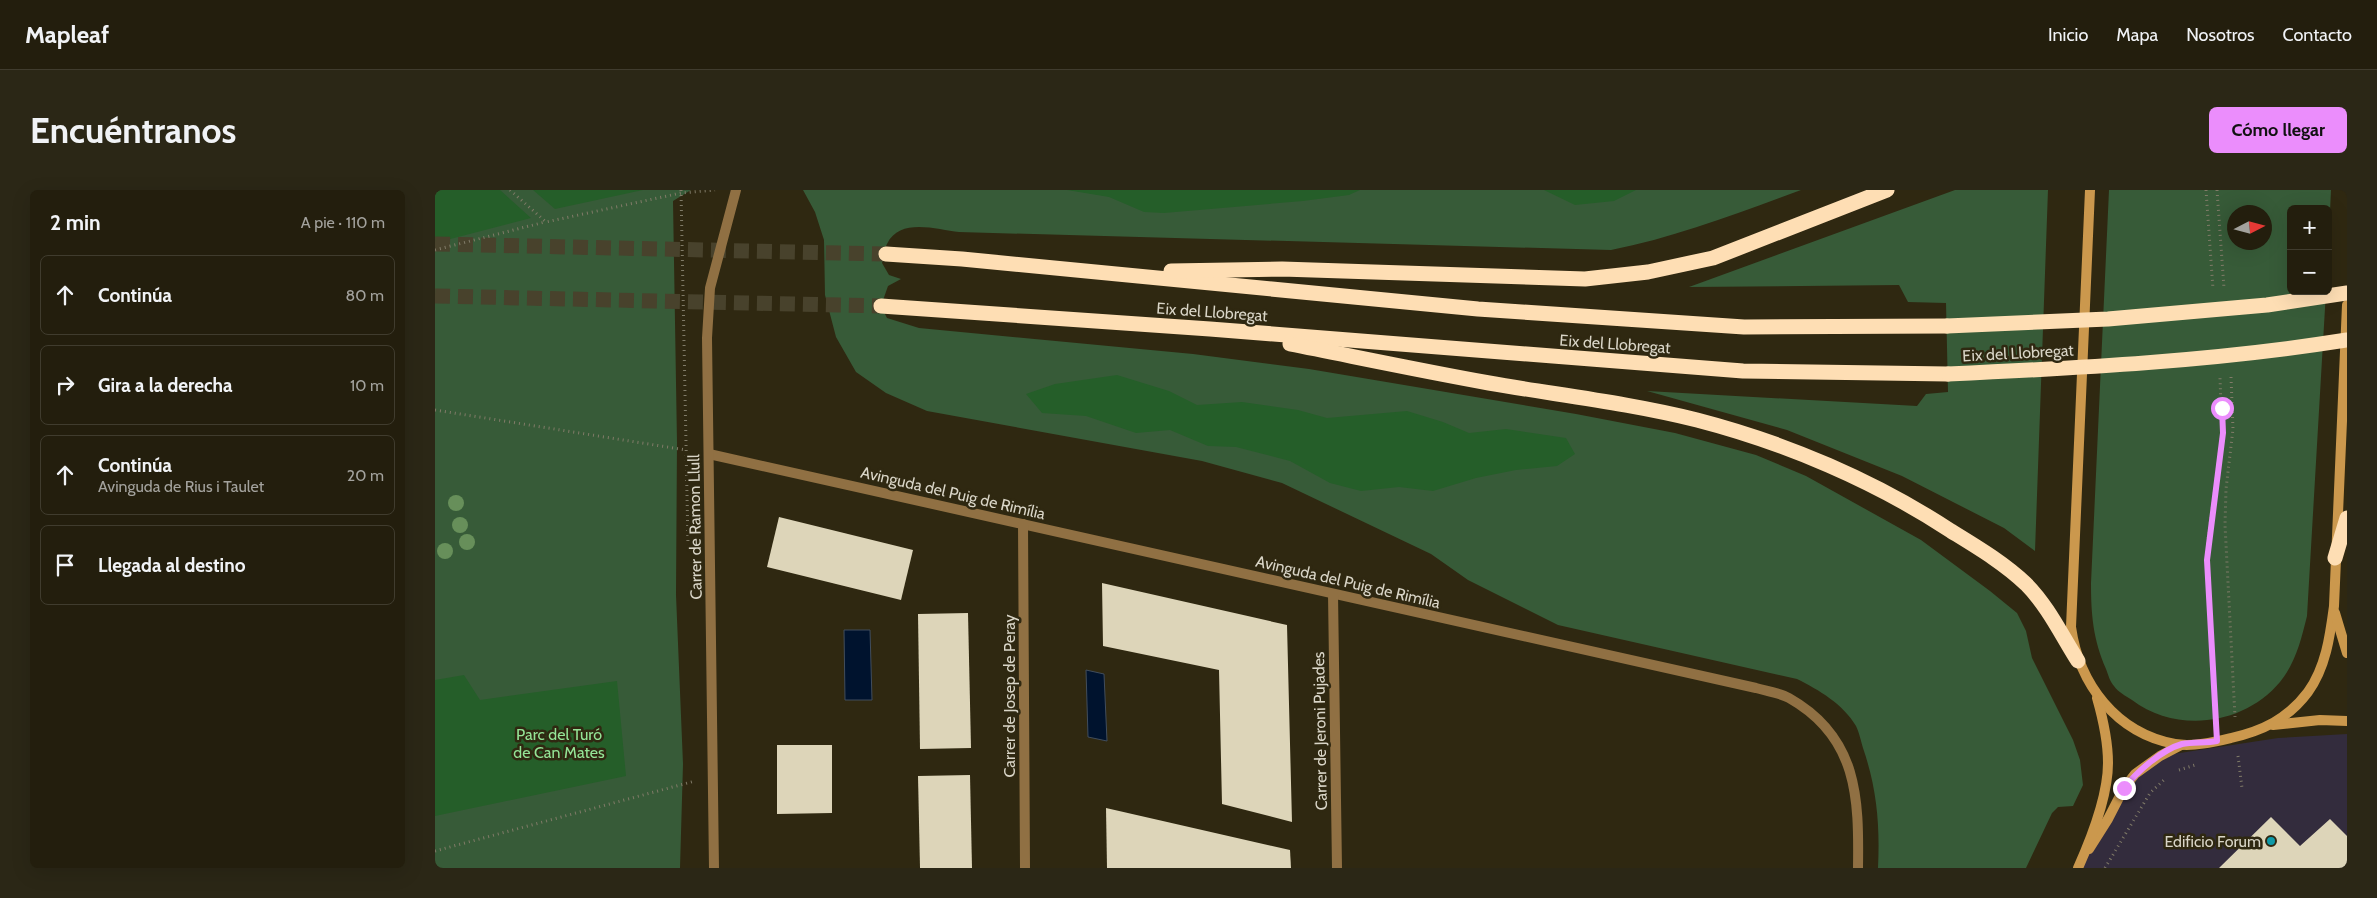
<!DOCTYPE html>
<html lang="es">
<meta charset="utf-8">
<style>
body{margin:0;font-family:Cabin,sans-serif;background:#2b2716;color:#f1f3f6}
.controls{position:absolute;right:15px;top:15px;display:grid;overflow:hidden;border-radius:8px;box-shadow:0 5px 20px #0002}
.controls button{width:45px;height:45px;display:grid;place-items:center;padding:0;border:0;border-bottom:1px solid #403c2e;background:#231e0d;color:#f1f3f6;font:25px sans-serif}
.compass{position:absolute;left:1792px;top:15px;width:45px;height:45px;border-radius:50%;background:#231e0d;box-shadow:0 5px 20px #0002;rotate:84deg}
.stop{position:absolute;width:15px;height:15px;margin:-11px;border:4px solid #eb8dfc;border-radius:50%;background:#fff}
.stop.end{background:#eb8dfc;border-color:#fff;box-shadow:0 1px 5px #0008}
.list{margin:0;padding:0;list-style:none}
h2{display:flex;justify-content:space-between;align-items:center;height:65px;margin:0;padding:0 20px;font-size:21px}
h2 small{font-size:16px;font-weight:400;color:#a3a29d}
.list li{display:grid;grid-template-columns:32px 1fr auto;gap:15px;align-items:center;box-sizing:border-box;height:80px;margin:0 10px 10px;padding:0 10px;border:1px solid #403c2e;border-radius:8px}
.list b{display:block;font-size:19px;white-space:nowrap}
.list p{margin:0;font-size:16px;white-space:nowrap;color:#a3a29d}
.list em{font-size:16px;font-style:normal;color:#a3a29d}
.icon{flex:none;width:28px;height:28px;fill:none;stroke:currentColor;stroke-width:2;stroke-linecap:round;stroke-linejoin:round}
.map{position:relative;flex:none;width:1912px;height:678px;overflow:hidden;border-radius:8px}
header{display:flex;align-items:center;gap:30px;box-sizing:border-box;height:70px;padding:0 25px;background:#231e0d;border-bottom:1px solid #403c2e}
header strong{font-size:24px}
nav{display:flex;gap:28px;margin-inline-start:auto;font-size:18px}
.intro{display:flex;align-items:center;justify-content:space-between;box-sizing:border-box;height:120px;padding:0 30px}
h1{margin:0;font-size:35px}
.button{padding:12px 22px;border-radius:8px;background:#eb8dfc;color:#111;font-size:18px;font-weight:700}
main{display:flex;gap:30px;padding:0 30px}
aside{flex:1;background:#231e0d;border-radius:8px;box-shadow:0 5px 20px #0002}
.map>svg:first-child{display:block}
</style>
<header>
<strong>Mapleaf</strong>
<nav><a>Inicio</a><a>Mapa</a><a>Nosotros</a><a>Contacto</a></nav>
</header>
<div class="intro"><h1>Encuéntranos</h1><a class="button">Cómo llegar</a></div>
<main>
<aside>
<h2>2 min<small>A pie · 110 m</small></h2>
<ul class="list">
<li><svg class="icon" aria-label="ahead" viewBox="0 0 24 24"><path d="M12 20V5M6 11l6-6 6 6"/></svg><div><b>Continúa</b></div><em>80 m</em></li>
<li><svg class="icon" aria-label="right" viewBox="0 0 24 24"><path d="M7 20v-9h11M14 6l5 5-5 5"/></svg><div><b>Gira a la derecha</b></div><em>10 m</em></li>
<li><svg class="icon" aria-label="ahead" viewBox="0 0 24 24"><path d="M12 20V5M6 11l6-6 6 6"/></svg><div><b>Continúa</b><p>Avinguda de Rius i Taulet</p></div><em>20 m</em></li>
<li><svg class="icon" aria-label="arrive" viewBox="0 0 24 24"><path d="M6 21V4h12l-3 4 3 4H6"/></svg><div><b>Llegada al destino</b></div></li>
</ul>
</aside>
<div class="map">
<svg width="1912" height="678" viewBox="0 0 1912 678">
<rect width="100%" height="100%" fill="#2f2811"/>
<polygon fill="#332c3d" points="1912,544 1912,678 1643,678 1689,598 1725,566 1843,548"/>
<g fill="#375b38" fill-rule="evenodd">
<polygon points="0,0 256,0 238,11 242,252 241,405 248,574 245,678 0,678"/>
<path d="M368 0H1366C1303 23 1241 47 1176 60L524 42C502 40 465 27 452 54 449 59 449 67 447 73L454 85 466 89 453 96 446 116 452 128 484 138 758 164 874 179 1141 224 1240 243 1321 265 1371 286 1486 350 1555 401 1582 423 1591 441 1597 468 1638 550 1645 570 1648 595 1638 616 1623 617 1617 623 1591 678H1443C1445 635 1442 599 1428 558 1426 551 1424 542 1421 536 1408 514 1384 500 1362 489L1123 435 1033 390 996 364 847 293 767 271 492 221 451 203 421 182 401 147 390 105 389 50 380 22Z"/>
<polygon points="1520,0 1613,0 1600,361 1569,338 1467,286 1352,240 1212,201 1482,216 1491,204 1513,202 1511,113 1473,112 1464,95 1254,97"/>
<path d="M1674 0H1896L1893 66V19H1856V101H1891L1872 426C1866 450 1861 472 1845 492 1809 535 1742 544 1697 510 1691 506 1683 502 1679 496 1675 492 1673 484 1671 479 1658 449 1656 425 1656 393ZM1800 22H1830V52H1800Z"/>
</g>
<g fill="#255e29">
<polygon points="0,0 65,0 96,28 0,53"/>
<polygon points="98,0 208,0 120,19"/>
<polygon points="632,0 925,0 914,5 868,11 729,23 709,22 674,7"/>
<polygon points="1109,0 1201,0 1179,11 1140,15"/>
<polygon points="682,185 734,201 762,215 807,212 863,220 892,228 972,221 1008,232 1034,243 1071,239 1131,248 1140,264 1122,276 1081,280 1041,288 998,301 964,297 926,301 895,293 855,271 801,257 773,256 735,240 701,243 651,226 607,223 591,204 620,194"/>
<polygon points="29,485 45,510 182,491 191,586 0,626 0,490"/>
</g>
<g fill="#00132e" stroke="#414d5c">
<polygon points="409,440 435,440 437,510 410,510"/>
<polygon points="651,480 669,484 672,551 653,547"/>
</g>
<g fill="#ddd5b9">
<polygon points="344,327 478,360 466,410 332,377"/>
<polygon points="667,393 852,435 857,632 787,614 784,480 668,456"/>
<polygon points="533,423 536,558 485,559 483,424"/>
<polygon points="342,555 397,555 397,623 342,624"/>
<polygon points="535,585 537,678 485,678 483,586"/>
<polygon points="671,618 855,660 856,678 672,678"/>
<polygon points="1836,627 1865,656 1895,629 1912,646 1912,678 1784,678"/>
</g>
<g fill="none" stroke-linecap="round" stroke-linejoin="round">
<g stroke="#48422c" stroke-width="15" stroke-dasharray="15 8" stroke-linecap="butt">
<polyline points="0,54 451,64"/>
<polyline points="0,106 446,116"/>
</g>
<g stroke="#807b68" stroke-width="3" stroke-dasharray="1 4" stroke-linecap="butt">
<polyline points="75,0 111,32 246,3 280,0"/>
<polyline points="246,0 253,355"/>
<polyline points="1771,0 1778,99"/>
<polyline points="1782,0 1789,98"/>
<polyline points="0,60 110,32"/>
<polyline points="1796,187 1798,239 1791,299 1790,335 1800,527"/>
<polyline points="0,220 251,260"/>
<polyline points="1781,533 1772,370 1773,350 1787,243 1785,188"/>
<polyline points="1803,566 1807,598"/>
<polyline points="1744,580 1760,575"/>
<polyline points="0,661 260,591"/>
<polyline points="1670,678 1715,603 1731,588"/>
</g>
<g stroke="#907043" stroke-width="10">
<path d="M274 264 1321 498C1332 501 1345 503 1354 508 1423 547 1424 608 1423 678"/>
<polyline points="588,334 590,678"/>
<polyline points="898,404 902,678"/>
<polyline points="279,678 272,148 275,98 301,0"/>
</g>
<g stroke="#cb984d" stroke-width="10">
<path d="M1655 0 1636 437C1644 494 1681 543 1740 554 1758 557 1779 552 1796 548 1827 541 1853 529 1873 502 1891 477 1895 446 1899 416L1912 115"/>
<polyline points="1900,423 1912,463"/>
<polyline points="1838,535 1885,530 1912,531"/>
<polyline points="1654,659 1673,629 1689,598 1700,584 1725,566 1746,555"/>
<path d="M1643 678C1656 649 1673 605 1673 573 1673 551 1668 529 1662 508"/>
</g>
<g stroke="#fedeb4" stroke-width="15">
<polyline points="451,64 527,69 1043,119 1309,137 1512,136"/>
<polyline points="736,81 847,79 1150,89 1213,82 1278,68 1452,0"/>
<polyline points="446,116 775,139 1308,181 1513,184"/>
<path d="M855 154C921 167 987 181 1054 193 1123 205 1194 213 1262 230 1351 253 1440 291 1516 341 1542 357 1569 373 1591 394 1613 416 1627 446 1643 471"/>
<polyline points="1900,368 1912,328"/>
</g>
<g stroke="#fedeb4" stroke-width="15">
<polyline points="1512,136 1673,129 1832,115 1912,103"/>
<path d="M1513 184C1646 178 1780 171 1912 150"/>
</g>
</g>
<g fill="#678f5a">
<circle cx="21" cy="313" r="8"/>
<circle cx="25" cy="335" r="8"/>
<circle cx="32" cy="352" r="8"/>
<circle cx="10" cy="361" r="8"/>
</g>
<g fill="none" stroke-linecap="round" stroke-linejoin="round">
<path stroke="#eb8dfc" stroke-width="6" d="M1689 598C1702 582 1726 560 1747 554 1758 552 1771 553 1782 551L1772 370 1788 243 1787 218"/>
</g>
<circle fill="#0f9aa8" stroke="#2f2811" stroke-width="2" cx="1836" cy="651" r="5"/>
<g text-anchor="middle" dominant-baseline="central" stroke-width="5" stroke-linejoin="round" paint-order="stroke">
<g font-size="16" fill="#d9d5c7" stroke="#2f2811">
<text transform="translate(777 122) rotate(4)">Eix del Llobregat</text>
<text transform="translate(1180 154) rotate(4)">Eix del Llobregat</text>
<text transform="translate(1583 163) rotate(-3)">Eix del Llobregat</text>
<text transform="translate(518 303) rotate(13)">Avinguda del Puig de Rimília</text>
<text transform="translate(260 337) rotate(-91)">Carrer de Ramon Llull</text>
<text transform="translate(913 392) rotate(13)">Avinguda del Puig de Rimília</text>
<text transform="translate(574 506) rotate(-90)">Carrer de Josep de Peray</text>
<text transform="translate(885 541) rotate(-91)">Carrer de Jeroni Pujades</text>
</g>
<g font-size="16" fill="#94e496" stroke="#2f2811">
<text x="124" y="544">Parc del Turó<tspan x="124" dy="18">de Can Mates</tspan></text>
</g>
<g font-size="16" fill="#d9d5c7" stroke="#2f2811" text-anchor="end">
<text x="1826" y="651">Edificio Forum</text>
</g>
</g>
</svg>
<div class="controls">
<button>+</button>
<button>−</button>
</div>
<svg class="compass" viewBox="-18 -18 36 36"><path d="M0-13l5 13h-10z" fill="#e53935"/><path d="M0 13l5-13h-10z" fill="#a3a29d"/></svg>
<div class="stop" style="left:1787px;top:218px"></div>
<div class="stop end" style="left:1689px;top:598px"></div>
</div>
</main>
